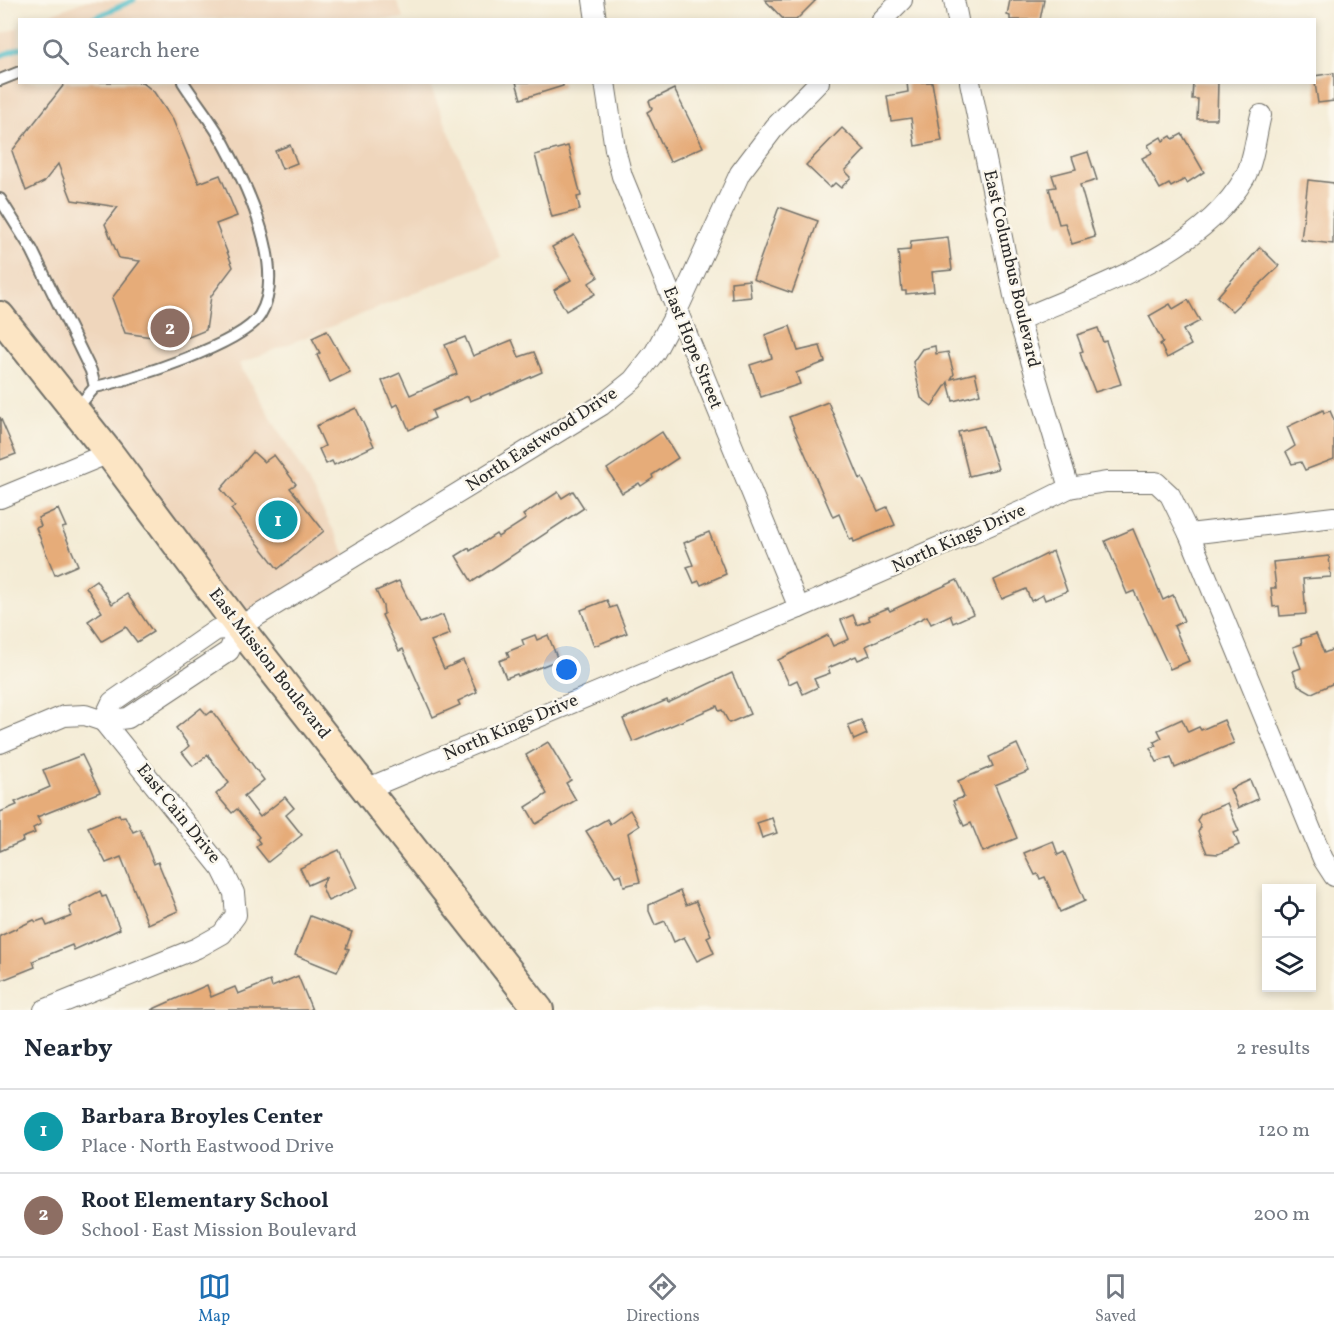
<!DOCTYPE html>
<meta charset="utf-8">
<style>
body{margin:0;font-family:Vollkorn,serif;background:#f2f2f3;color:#1f2937}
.controls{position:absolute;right:18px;bottom:18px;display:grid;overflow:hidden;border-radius:0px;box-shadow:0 3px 9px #0003}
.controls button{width:54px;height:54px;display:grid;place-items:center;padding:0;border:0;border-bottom:2px solid #e0e1e3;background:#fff;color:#1f2937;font:30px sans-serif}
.you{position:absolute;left:567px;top:670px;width:21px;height:21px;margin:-15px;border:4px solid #fff;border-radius:50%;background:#1a73e8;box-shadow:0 0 0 9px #1a73e833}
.badge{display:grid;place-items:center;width:39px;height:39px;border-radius:50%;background:#1f6fb2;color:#fff;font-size:20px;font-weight:700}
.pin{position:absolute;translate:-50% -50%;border:3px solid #fff;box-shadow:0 2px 6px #0006}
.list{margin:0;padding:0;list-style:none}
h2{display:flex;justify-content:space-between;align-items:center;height:78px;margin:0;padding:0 24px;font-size:26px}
h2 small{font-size:20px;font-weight:400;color:#747a83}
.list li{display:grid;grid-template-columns:39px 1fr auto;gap:18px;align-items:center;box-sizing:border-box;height:84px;padding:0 24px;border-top:2px solid #e0e1e3}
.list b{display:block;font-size:22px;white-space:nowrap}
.list p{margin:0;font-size:20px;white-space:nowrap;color:#747a83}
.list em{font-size:20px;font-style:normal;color:#747a83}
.icon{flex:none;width:33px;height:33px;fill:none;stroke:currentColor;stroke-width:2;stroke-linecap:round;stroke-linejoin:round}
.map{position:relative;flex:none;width:1334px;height:1010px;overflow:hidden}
.search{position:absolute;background:#fff;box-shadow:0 3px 9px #0003;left:18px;right:18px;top:18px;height:66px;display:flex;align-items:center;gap:15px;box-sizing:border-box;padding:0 21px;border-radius:0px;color:#747a83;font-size:22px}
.sheet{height:246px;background:#fff}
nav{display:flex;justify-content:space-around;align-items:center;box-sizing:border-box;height:84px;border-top:2px solid #e0e1e3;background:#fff;font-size:16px;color:#747a83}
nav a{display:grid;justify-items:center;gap:3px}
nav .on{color:#1f6fb2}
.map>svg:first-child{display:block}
</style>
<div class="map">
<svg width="1334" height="1010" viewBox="0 0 1334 1010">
<rect width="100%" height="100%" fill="#fbf7ec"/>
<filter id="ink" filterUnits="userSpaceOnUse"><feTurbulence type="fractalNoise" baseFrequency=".0167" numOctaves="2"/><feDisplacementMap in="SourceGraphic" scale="12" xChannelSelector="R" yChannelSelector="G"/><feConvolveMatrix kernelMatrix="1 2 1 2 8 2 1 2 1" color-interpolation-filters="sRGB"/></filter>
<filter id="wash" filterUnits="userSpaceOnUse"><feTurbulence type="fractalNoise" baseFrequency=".008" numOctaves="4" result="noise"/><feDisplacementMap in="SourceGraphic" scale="24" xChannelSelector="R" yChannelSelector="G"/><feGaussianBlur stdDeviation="1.35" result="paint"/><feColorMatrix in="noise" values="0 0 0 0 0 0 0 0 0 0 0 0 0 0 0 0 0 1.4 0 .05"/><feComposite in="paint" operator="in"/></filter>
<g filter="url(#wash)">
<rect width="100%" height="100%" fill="#f4ecd6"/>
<g fill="#efd6bc">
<polygon points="87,0 396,0 404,19 38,19"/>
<polygon points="19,27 20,82 429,83 501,258 239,364 303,472 349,560 239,627 0,316 0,35"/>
</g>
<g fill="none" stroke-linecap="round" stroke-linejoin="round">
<g stroke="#52bfc9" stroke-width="5">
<polyline points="89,20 134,0"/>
<polyline points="0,56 20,48"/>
</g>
</g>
<g id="blocks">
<g fill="#e6ac79">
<polygon points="765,0 816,0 796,20 784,20"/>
<polygon points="1010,0 1044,0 1040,20 1010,20 1010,16 1007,15"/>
<polygon points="1334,73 1334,101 1318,103 1314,76"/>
<polygon points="66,82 142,82 154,92 173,120 199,183 220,175 237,216 216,224 233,267 211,296 206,330 179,341 125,333 112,298 140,261 119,258 105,224 118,207 72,200 58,164 44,182 26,191 12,151"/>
<polygon points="516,82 563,82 563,86 521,99"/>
<polygon points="907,82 932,82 942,141 915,146 911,118 891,121 887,96 908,92"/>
<polygon points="1193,82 1218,82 1217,119 1197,119 1198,99 1192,99"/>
<polygon points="674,89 703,147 670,162 647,112 652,109 649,101"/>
<polygon points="842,128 865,150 845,171 851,177 841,188 835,183 830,188 806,165"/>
<polygon points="1182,134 1204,172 1187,183 1185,179 1171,187 1169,184 1160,189 1142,158 1152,153 1148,145 1161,137 1163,141 1171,136 1173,139"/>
<polygon points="290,145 297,163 282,169 275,151"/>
<polygon points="568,146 581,196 577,197 580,210 552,217 535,155"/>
<polygon points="1088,152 1097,180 1080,185 1095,237 1072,244 1065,223 1059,224 1049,188 1056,187 1052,175 1076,169 1072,157"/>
<polygon points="1308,180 1334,183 1333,244 1301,240"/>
<polygon points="779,207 818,221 792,293 753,279"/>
<polygon points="574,235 598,277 589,283 595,294 566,311 554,290 571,280 552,247"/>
<polygon points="948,237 952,270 932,272 934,291 906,294 906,291 902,291 898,251 910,250 911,241"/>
<polygon points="1260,247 1279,266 1232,311 1217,297"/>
<polygon points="749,280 751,297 732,299 731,282"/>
<polygon points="1188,300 1200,321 1183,330 1191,345 1167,358 1160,344 1163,342 1149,316 1170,304 1173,309"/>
<polygon points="790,326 798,351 820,346 825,362 796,373 800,384 761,397 750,365 772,358 765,335"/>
<polygon points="1098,328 1103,342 1106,341 1121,384 1095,392 1082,359 1080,352 1083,351 1077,335"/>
<polygon points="327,331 350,372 330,382 317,355 320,353 312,338"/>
<polygon points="465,337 473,356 512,340 519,357 534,352 542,372 490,395 490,393 470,401 468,396 432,411 435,418 409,430 398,404 393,407 382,381 400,373 410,395 457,374 445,345"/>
<polygon points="935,346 936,354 948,352 954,374 951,379 975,373 980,394 953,401 948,382 932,406 921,398 913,362 922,349"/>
<polygon points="828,402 860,479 862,478 878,511 887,507 895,525 854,542 853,539 850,540 839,514 833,517 789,417"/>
<polygon points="356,408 374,446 334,465 332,461 326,464 319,449 325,446 316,426"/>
<polygon points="1323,410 1324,413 1330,411 1334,420 1334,459 1305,470 1301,462 1292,464 1286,452 1295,446 1287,427"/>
<polygon points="0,417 16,454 0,460"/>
<polygon points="984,426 998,469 969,476 958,432"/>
<polygon points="662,432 678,458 652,475 653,478 641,486 639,483 622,493 607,469"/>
<polygon points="253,452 264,462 274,455 296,484 290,488 324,531 278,569 231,509 235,506 221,489"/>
<polygon points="573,491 584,508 472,582 456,556 469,548 470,551 496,534 498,537 526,519 523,515 558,492 562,498"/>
<polygon points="58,509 66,527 62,528 78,565 55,575 36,528 41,526 38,518"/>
<polygon points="1133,529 1163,600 1173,595 1184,621 1174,626 1189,661 1170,669 1134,591 1127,594 1105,541"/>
<polygon points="709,532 726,574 701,585 699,581 694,583 687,567 693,565 684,543"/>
<polygon points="1053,551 1067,591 1045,600 1043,595 1031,601 1026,589 1002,599 994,580"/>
<polygon points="1329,556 1331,577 1303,579 1306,614 1280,616 1279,606 1273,607 1271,588 1276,588 1273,562"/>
<polygon points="96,580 112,604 127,594 153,632 137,642 126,627 102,641 88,621 102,612 86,587"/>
<polygon points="957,580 973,614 953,623 950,615 931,624 927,616 866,646 870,655 858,660 856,656 828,668 830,673 814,679 818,687 803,694 797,680 789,684 778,660 828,635 833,646 849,639 841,620 853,615 857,625 870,620 868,616 888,608 890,611"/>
<polygon points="399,581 420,623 443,615 450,634 431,641 444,669 463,660 477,692 458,701 460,705 433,717 403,649 399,651 382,615 384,614 383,606 376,591"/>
<polygon points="607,600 610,608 616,606 627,633 594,646 581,610"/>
<polygon points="1316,634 1324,653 1334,649 1334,683 1312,693 1298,685 1293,671 1301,668 1293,647 1302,644 1301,639"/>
<polygon points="535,635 537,640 548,635 558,660 518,676 517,674 506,678 499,661 509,657 507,652 524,645 522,640"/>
<polygon points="732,673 750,714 729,723 722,710 719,711 717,706 633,742 623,719 667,700 668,703"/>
<polygon points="201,708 207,715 212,711 264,780 244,796 260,817 285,797 294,808 286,815 302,835 268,862 256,847 260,843 257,839 259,837 237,809 232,813 216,794 229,783 208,755 193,766 182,752 189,746 176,728"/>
<polygon points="1182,719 1188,732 1199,727 1201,730 1224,720 1234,743 1175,768 1171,757 1157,762 1150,748 1156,746 1154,742 1162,738 1158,730"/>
<polygon points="861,720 867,734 854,740 848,725"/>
<polygon points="548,742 571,780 566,783 576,800 536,824 526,807 547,794 526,755"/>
<polygon points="1017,744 1029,771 995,785 1017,838 983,852 971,823 964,826 953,801 964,797 958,781 993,766 989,757"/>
<polygon points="82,755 100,792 37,817 41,824 33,828 35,833 22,838 23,841 0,851 0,812 17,805 15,802 50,787 43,770"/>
<polygon points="1250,780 1258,799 1238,808 1230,789"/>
<polygon points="1227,803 1239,831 1234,833 1239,845 1218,854 1207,853 1198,832 1201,827 1197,820 1201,814"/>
<polygon points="630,810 639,826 628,833 640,882 624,886 621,874 615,876 586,831 607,819 610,824"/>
<polygon points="119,814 120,817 125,816 133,832 140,829 154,864 158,862 178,911 148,924 121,857 106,863 88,827"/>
<polygon points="772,818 777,833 762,838 757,823"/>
<polygon points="1053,841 1058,855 1064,852 1085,901 1060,912 1045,877 1040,879 1038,874 1035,875 1024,853"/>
<polygon points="339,850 357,888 328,901 322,887 326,877 308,885 300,868"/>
<polygon points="100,891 102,897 106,896 120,929 74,950 72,945 33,961 35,967 0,981 0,936 34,920 36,922 44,919 47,926 72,916 69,907"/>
<polygon points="680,891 686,905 696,901 711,935 707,937 714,953 697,961 684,937 674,942 665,921 655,925 649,911 649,905"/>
<polygon points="310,916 352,932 346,948 349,949 337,972 295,955"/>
<polygon points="298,976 312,1010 151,1010 207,985 211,997 235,987 238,994 270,981 272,987"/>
</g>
</g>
</g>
<g filter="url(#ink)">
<use href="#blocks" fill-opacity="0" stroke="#716f67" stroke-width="1.5"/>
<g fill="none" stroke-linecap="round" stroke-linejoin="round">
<defs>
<g id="service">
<polyline points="0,80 20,72"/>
<polyline points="0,199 32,250 91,371 95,387 76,409"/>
<path d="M95 387C130 380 243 344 260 315 287 271 248 188 226 147 214 124 197 104 183 82"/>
</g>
<g id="minor">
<polyline points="593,0 596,20"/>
<polyline points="954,0 958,20"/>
<polyline points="882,20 902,0"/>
<polyline points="605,82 615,149 622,176 799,608"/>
<polyline points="970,82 1019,320 1069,488"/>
<path d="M1019 320C1096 286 1201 254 1245 177 1254 160 1256 134 1261 115"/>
<polyline points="0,498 109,453"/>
<polyline points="1189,534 1334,517"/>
<polyline points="103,721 112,702 216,630 239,627 602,405 633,380 655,352 677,311 740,173 775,127 819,82"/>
<polyline points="0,743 64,716 85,715 103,721 128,718 229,651 239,627"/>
<polyline points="366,789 799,608 1029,508 1069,488 1106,482 1156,482 1170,495 1189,534 1323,859 1334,876"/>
<polyline points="44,1010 197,948 222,934 236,915 234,893 222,869 103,721"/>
</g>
<polyline id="secondary" points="0,316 109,453 239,627 539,1010"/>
</defs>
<use href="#service" stroke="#716f67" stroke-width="14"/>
<use href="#minor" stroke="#716f67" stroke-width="22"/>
<use href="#secondary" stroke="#716f67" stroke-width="32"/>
<use href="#service" stroke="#fff" stroke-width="10"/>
<use href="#minor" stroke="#fff" stroke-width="20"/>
<use href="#secondary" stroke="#fce5c4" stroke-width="28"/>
</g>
</g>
<g text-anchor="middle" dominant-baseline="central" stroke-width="5" stroke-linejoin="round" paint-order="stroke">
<g font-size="18" fill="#2b2b2b" stroke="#fbf7ec">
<text transform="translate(1011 269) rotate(77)">East Columbus Boulevard</text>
<text transform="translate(692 348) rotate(68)">East Hope Street</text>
<text transform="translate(542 440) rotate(-33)">North Eastwood Drive</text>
<text transform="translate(959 539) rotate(-24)">North Kings Drive</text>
<text transform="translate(269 664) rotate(52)">East Mission Boulevard</text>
<text transform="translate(511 728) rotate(-23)">North Kings Drive</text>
<text transform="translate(178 814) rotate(51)">East Cain Drive</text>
</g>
</g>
</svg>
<div class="controls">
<button><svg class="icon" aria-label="locate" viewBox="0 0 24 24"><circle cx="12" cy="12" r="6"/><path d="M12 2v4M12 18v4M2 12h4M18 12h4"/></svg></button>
<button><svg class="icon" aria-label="layers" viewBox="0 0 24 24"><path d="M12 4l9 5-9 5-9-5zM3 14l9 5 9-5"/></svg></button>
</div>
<div class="you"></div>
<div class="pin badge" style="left:278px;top:520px;background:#0f9aa8">1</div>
<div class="pin badge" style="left:170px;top:328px;background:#8d6e63">2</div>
<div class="search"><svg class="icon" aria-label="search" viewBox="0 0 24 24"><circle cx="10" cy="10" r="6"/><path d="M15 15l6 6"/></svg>Search here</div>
</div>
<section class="sheet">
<h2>Nearby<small>2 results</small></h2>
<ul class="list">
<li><span class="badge" style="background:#0f9aa8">1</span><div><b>Barbara Broyles Center</b><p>Place · North Eastwood Drive</p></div><em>120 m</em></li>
<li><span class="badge" style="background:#8d6e63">2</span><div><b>Root Elementary School</b><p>School · East Mission Boulevard</p></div><em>200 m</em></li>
</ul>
</section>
<nav>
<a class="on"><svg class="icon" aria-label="map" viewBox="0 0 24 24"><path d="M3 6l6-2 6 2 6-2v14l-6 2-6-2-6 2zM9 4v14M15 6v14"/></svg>Map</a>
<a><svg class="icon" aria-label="directions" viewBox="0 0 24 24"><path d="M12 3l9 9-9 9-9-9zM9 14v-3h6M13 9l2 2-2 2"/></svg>Directions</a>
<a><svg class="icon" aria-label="saved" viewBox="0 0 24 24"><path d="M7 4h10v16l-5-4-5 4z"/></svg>Saved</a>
</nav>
